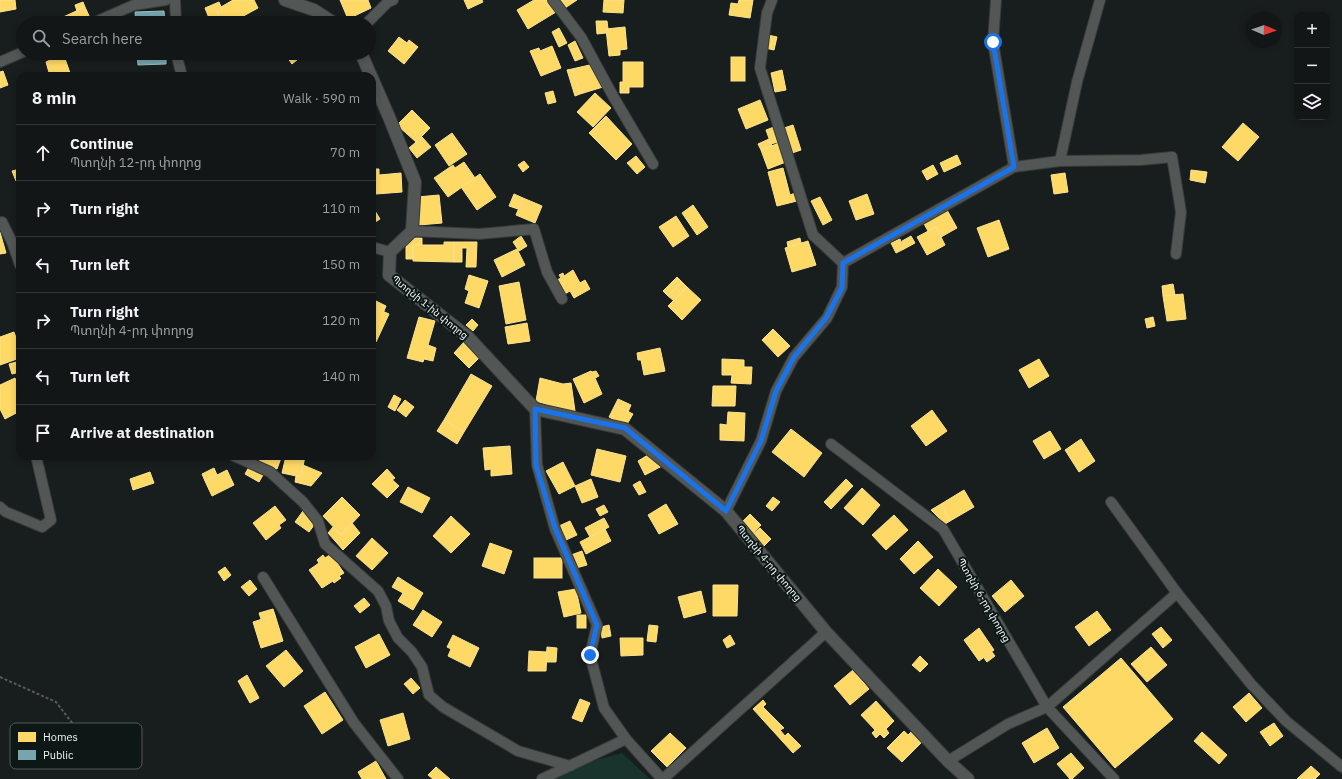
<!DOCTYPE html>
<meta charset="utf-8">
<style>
body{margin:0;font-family:"IBM Plex Sans","Noto Sans Armenian",sans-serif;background:#1f2323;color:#f1f3f6}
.controls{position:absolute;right:12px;top:12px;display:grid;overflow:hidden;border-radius:8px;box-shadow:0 2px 6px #0003}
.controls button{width:36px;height:36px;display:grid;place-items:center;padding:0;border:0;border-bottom:1px solid #313535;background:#121616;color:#f1f3f6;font:20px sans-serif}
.compass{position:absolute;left:1246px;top:12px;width:36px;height:36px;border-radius:50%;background:#121616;box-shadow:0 2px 6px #0003;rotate:92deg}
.stop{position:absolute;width:12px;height:12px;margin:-9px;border:3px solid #1a73e8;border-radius:50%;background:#fff}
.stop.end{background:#1a73e8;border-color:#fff;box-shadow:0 1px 4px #0008}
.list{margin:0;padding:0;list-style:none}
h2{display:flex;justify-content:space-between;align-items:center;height:52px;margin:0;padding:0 16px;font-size:17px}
h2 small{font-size:13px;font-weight:400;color:#9c9fa1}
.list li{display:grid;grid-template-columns:26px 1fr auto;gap:12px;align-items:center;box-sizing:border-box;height:56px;padding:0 16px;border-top:1px solid #313535}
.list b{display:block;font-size:15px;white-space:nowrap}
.list p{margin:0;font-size:13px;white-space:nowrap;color:#9c9fa1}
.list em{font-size:13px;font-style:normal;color:#9c9fa1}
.icon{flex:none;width:22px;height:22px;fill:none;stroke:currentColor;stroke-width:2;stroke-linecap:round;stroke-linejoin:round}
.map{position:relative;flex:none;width:1342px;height:779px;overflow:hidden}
.search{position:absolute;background:#121616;box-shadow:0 2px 6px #0003;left:16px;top:16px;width:360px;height:44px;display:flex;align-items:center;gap:10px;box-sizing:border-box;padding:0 14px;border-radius:22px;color:#9c9fa1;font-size:15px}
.panel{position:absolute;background:#121616;box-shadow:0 2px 6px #0003;left:16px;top:72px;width:360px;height:388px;border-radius:12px}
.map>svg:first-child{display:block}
</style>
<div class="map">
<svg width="1342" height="779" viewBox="0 0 1342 779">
<rect width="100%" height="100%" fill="#181e1d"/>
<polygon fill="#19332d" points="622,753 650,779 556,779 585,763"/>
<g fill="#ffd966" stroke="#fae291">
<polygon points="0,0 15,0 16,9 0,12"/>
<polygon points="233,0 254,0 258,8 238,19 241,23 223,23 217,13 222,9 221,7"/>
<polygon points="340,0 368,0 371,8 348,19"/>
<polygon points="464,0 482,0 483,2 468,9"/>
<polygon points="534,0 548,0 556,12 528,29 517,10"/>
<polygon points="555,0 577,0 562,10"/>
<polygon points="604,0 624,0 623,13 603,12"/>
<polygon points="739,0 753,0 750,18 729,15 731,3 738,4"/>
<polygon points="83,2 85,7 77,11 75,5"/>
<polygon points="219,2 222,9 217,13 220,17 211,23 205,8"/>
<polygon points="85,7 90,18 80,23 63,23 61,18"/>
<polygon points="596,21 607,21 608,29 606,29 606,33 597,34"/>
<polygon points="625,27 627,49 620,50 620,55 609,56 606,29"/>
<polygon points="559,28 567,43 559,47 552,32"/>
<polygon points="768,35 777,37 774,50 765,48"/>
<polygon points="399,37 407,43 409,40 418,47 404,64 388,51"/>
<polygon points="575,41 583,58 575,61 568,45"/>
<polygon points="552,46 561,68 541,76 530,51 539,48 540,51"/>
<polygon points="63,53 70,73 62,76 50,76 46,62 52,59 51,57"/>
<polygon points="284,53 303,53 304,54 292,64"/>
<rect x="731" y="57" width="14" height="24"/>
<polygon points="623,62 643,62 643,87 629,87 629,93 620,93 620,82 623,82"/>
<polygon points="594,64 603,87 580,94 572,69"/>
<polygon points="572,69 580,94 575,96 567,70"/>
<polygon points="782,70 786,90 775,92 771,73"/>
<polygon points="3,71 8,85 0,88 0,72"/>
<polygon points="553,91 556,102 548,104 545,93"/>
<polygon points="595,93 611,108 593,127 577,112"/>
<polygon points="760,100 768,120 746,129 738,109"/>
<polygon points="412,110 430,128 416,142 397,125"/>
<polygon points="606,116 632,144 616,160 589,133"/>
<polygon points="1243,123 1259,137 1238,161 1222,147"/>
<polygon points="793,125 801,150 792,153 784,128"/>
<polygon points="774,127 778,142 771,144 766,130"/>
<polygon points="452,133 467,154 449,166 435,145"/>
<polygon points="422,137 431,147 417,158 409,148"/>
<polygon points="769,139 772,146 761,150 758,144"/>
<polygon points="779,143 786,162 768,169 761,150"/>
<polygon points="957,155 961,164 944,172 940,163"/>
<polygon points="636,156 645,167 637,174 627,163"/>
<polygon points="524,161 529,167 523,172 518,165"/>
<polygon points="464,162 475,178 448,197 434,178 453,165 455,168"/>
<polygon points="933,165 938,174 927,180 922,171"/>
<polygon points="783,168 790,195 795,193 797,201 777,206 768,172"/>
<polygon points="20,169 20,180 16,181 12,171"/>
<polygon points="372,169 379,169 379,175 401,173 402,192 376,194 375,178 372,178"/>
<polygon points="1191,170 1207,172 1205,183 1190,180"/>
<polygon points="1065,173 1068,192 1054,194 1051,175"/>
<polygon points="480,174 496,197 477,210 461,187"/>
<polygon points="514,194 523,198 518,209 509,206"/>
<polygon points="867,194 874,214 856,220 849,201"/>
<polygon points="439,195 442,223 419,225 417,197"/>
<polygon points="820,197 832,220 823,225 811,201"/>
<polygon points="523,198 542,206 535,223 516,215"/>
<polygon points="693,205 708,227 697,235 682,213"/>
<polygon points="372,206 380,219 372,224"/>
<polygon points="947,210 957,228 941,237 936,227 928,231 923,222"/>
<polygon points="676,216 689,236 673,247 659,227"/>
<polygon points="999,220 1009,249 988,257 977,228"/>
<polygon points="936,227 945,245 927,255 917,237"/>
<polygon points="0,232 6,253 0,254"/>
<polygon points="521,236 527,246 519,251 513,242"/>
<polygon points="911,236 915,243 904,249 902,241"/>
<polygon points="406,238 422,238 422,245 413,245 413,259 406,259"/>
<polygon points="800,238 801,243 788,247 787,242"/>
<polygon points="900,239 904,249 896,253 891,243"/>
<polygon points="808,241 816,265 792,272 785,248"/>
<polygon points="444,242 454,242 454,262 413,261 413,245 444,245"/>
<polygon points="454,242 477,242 476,267 466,267 467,248 462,248 462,262 454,262"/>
<polygon points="517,249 525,265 502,277 494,260"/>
<polygon points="573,270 580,283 585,280 590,289 574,298 570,291 563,295 555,281 561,278 559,275 563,273 564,276"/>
<polygon points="469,275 488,281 479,308 465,303 469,291 465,289"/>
<polygon points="677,277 682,282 668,296 663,291"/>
<polygon points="519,282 526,320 506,324 499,286"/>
<polygon points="682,282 687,287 674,301 668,296"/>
<polygon points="1173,284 1175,295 1163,296 1162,286"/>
<polygon points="687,287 701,300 682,320 668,306"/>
<polygon points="1183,294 1186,319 1167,321 1163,296"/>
<polygon points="374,300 386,306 384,311 372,306"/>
<polygon points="376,308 389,314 376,342 372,340 372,317"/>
<polygon points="419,317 435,321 428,345 436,348 433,361 424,359 423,362 407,358"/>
<polygon points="1153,317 1155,326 1147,328 1145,319"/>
<polygon points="472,319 478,325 473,331 466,325"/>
<polygon points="527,323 530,341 508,344 505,327"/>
<polygon points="773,329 790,346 778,357 762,340"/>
<polygon points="14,332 20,349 20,358 0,365 0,337"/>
<polygon points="464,342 480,357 469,368 454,353"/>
<polygon points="660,348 665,371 644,375 641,360 638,360 637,353"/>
<polygon points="722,359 744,360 744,367 752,367 751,384 731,383 732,375 722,375"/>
<polygon points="1039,359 1049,376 1029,388 1019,370"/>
<polygon points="20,361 20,372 12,374 9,364"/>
<polygon points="591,371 592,372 596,371 599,376 595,378 602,394 584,403 573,379"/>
<polygon points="471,374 492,386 464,432 444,420"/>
<polygon points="15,378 17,382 20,381 20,411 5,419 0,409 0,385"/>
<polygon points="540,378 563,384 571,383 575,411 568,411 536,401"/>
<polygon points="713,386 736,386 735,406 712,406"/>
<polygon points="394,395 401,399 395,411 388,407"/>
<polygon points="618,399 631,405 628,412 615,405"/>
<polygon points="405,400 414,407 406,417 397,410"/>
<polygon points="615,405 633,414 626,426 609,417"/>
<polygon points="932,410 947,431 926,446 911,426"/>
<polygon points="728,412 745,413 744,441 720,440 720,424 727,425"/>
<polygon points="444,420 464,432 457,444 437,431"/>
<polygon points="791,429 822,453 804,477 772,452"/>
<polygon points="1050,431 1061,449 1044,459 1033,441"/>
<polygon points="1081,439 1095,461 1079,472 1065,450"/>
<polygon points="510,446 512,474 491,476 491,469 485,470 483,448"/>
<polygon points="597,449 626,456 620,482 591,475"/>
<polygon points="648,455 662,466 645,475 638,461"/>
<polygon points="261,456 283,456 282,459 281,458 277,469 259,463"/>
<polygon points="286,456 305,456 301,477 282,473"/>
<polygon points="563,462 575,486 559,494 546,471"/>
<polygon points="303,465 322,473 311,486 295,482 296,476 301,477"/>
<polygon points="249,467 263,475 259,482 245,474"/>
<polygon points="214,468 217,475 205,481 202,474"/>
<polygon points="387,469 395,478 392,480 384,472"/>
<polygon points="227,470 234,485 212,496 205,481"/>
<polygon points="150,472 154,483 133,490 130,479"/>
<polygon points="384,472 399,486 387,498 372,484"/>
<polygon points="591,479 598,497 582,503 575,486"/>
<polygon points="846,479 853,486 831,509 824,502"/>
<polygon points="640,481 646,492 639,495 633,485"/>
<polygon points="408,487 430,498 422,513 400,502"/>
<polygon points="862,488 880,505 863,525 844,508"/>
<polygon points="964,490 974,507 950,521 941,504"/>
<polygon points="342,497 360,515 341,535 323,516"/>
<polygon points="773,497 780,502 772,511 766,506"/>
<polygon points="666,504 678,524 659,534 648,515"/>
<polygon points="941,504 950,521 945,524 931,510"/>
<polygon points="604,505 608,512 600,516 596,509"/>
<polygon points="275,506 286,520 279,525 281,528 266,540 253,523"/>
<polygon points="303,511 317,521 309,532 295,522"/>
<polygon points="750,514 761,525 752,535 741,523"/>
<polygon points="894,515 908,530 886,550 872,535"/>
<polygon points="451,516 470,534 451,553 433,536"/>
<polygon points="604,518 609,527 590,537 585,528"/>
<polygon points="570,521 577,535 566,540 559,526"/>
<polygon points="352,523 360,533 343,550 328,533 333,527 341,535"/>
<polygon points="760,528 771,539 764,546 753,535"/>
<polygon points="605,529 611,541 586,554 580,542"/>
<polygon points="372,538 388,553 372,570 356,556"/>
<polygon points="918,541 933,557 914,574 900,559"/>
<polygon points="490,543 512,551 504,574 482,566"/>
<polygon points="582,551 587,565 576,568 571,555"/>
<polygon points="331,554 344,573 339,576 341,578 334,583 333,581 322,588 309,570 319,563 317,560 323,555 325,558"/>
<rect x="534" y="558" width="28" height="20"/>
<polygon points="225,567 231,575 224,581 218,572"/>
<polygon points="938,569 957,587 939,606 920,588"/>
<polygon points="398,577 423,593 413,610 398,601 403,593 392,587"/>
<polygon points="250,580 257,589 249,596 241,587"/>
<polygon points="1011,580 1024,596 1005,612 992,596"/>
<polygon points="713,585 738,585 737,616 713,616"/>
<polygon points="576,589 581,613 564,617 558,592"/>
<polygon points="701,591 706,612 684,618 678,597"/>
<polygon points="364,598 370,605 360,613 354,606"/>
<polygon points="273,609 275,615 261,619 259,613"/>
<polygon points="423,610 442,622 432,637 413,625"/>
<polygon points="1097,611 1111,630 1089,646 1075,627"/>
<polygon points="275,615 283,641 261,648 253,622"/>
<rect x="577" y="615" width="9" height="13"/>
<polygon points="609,625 611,636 602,638 601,627"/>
<polygon points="649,625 658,626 656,642 647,641"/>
<polygon points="1161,627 1172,640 1163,648 1152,634"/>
<polygon points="979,628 994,650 979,661 964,640"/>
<polygon points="379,634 390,655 366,668 355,647"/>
<polygon points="453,635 479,648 470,667 448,656 451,649 447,647"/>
<polygon points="730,635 735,644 727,648 723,640"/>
<polygon points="620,638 643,638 643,655 621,656"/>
<polygon points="547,647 557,648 556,662 546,662"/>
<polygon points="1151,647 1167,665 1147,682 1131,664"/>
<polygon points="286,650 303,671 284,687 266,666"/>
<polygon points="529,651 547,652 546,671 528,671"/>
<polygon points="992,652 995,656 987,662 984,658"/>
<polygon points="920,656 928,664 920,672 912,665"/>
<polygon points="1121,658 1173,719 1115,768 1063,707"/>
<polygon points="853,670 869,689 850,705 834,686"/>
<polygon points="247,675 259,698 250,703 238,681"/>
<polygon points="411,678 420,688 413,694 404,684"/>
<polygon points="325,692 343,720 322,734 304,706"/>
<polygon points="1249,693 1262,708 1246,722 1233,707"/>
<polygon points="580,699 590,703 582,722 572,718"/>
<polygon points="763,700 766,704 763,707 784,728 780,730 785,736 788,733 801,746 793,753 753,709"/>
<polygon points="876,701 894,721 886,729 889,733 884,738 880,734 876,738 872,733 875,730 861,715"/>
<polygon points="403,713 410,739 388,746 380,720"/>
<polygon points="1274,723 1283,736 1270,746 1260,732"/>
<polygon points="1047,728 1059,748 1034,763 1022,743"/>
<polygon points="904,731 919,745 902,762 887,748"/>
<polygon points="912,731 922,742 919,745 908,735"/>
<polygon points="1202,732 1227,755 1219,764 1194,741"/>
<polygon points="670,733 686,748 667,767 651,751"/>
<polygon points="1071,753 1084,768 1072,779 1070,779 1057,764"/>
<polygon points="376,761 386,779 362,779 358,772"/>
<polygon points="1311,766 1320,774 1315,779 1297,779"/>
<polygon points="436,767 450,779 433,779 428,775"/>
</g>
<g fill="#76a5af" stroke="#9abdc4">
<polygon points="164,11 165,23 136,23 135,12"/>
<polygon points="137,53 166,53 166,64 138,65"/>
</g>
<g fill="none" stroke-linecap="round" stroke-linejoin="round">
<defs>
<g id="minor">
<polyline points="175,0 176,23"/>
<polyline points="553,0 581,37 613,96 653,164"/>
<polyline points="996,0 993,42 1014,167"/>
<polyline points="93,23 134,5 166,0"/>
<polyline points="367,23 388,2 393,0"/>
<polyline points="178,53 178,61 182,76"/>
<polyline points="0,62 23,52"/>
<polyline points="1060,161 1077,82 1100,0"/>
<polyline points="0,223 2,222 12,242 20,265"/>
<polyline points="412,231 479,234 534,229 547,272 562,299"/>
<polyline points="372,247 390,252"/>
<polyline points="843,263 1014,167 1060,161 1141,160 1172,157 1181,212 1176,254"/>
<polyline points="535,409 537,465 555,529 597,625 590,655 604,708 626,739 662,779"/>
<polyline points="831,444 943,529 1047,707 1114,779"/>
<polyline points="234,456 270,472 303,502 318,521 325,544 378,591 386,606 389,621 398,638 412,652 422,667 429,695 443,707 518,751 570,766"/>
<polyline points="1111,502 1177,593 1251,684 1286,721 1342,767"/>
<polyline points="0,507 6,512 42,527 51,520 36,456"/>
<polyline points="726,511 761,441 776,391 794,357 827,318 842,287 843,263 813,235 760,68 767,13 772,0"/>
<polyline points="263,577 354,723 398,779"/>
<polyline points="948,761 1008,724 1047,707 1177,593"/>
<polyline points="542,779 626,739"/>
<polyline points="663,779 826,632"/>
</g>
<g id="tertiary">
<polyline points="285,0 314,10 334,23"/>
<polyline points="361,53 371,76"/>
<polyline points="372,78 389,117 415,182 412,231 390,252 389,275 468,337 535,409 625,429 726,511 826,632 948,761 968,779"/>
</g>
</defs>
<use href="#minor" stroke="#363b3a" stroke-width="12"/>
<use href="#tertiary" stroke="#363b3a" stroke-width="14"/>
<polyline stroke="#575a59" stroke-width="2" stroke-dasharray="3 2" stroke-linecap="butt" points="0,677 56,702 90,746"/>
<use href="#minor" stroke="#525655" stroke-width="10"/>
<use href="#tertiary" stroke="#525655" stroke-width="12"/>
</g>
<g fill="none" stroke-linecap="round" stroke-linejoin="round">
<polyline stroke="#1a73e8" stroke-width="5" points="590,655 597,625 555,528 536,465 535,409 625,428 726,511 761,441 776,391 794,357 826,318 842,288 843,263 1014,167 993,42"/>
</g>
<g text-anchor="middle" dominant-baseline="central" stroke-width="4" stroke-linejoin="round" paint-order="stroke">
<g font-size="10" fill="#eff6f4" stroke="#0d1715">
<text transform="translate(430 307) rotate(39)">Պտղնի 1-ին փողոց</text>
<text transform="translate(769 563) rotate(50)">Պտղնի 4-րդ փողոց</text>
<text transform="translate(984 600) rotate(60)">Պտղնի 6-րդ փողոց</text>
</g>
</g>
<rect x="10" y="723" width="132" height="46" rx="6" fill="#0d1715" stroke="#515a58" stroke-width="1"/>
<rect x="18" y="732" width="18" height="10" fill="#ffd966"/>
<rect x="18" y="750" width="18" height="10" fill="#76a5af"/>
<g font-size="11" fill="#eff6f4">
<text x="43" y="741">Homes</text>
<text x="43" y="759">Public</text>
</g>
</svg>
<div class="controls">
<button>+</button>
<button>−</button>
<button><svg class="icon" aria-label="layers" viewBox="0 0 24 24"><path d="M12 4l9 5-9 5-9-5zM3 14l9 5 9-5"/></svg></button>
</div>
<svg class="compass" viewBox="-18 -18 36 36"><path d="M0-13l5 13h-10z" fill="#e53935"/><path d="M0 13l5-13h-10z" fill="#9c9fa1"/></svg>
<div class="stop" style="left:993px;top:42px"></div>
<div class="stop end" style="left:590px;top:655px"></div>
<div class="search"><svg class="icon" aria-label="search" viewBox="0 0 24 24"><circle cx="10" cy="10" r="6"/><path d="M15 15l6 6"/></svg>Search here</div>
<section class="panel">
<h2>8 min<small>Walk · 590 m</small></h2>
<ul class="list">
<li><svg class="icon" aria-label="ahead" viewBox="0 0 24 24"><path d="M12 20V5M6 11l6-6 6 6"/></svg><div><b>Continue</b><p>Պտղնի 12-րդ փողոց</p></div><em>70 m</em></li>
<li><svg class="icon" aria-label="right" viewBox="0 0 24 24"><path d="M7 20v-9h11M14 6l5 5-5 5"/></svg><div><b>Turn right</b></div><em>110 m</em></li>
<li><svg class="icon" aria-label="left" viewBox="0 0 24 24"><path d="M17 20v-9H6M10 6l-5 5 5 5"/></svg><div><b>Turn left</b></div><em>150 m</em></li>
<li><svg class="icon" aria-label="right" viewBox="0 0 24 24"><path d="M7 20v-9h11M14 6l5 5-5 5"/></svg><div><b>Turn right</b><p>Պտղնի 4-րդ փողոց</p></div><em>120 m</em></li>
<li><svg class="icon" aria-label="left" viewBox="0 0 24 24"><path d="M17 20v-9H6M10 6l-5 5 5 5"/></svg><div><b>Turn left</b></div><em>140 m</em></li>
<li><svg class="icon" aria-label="arrive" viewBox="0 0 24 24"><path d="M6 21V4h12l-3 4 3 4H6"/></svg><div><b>Arrive at destination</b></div></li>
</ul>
</section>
</div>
